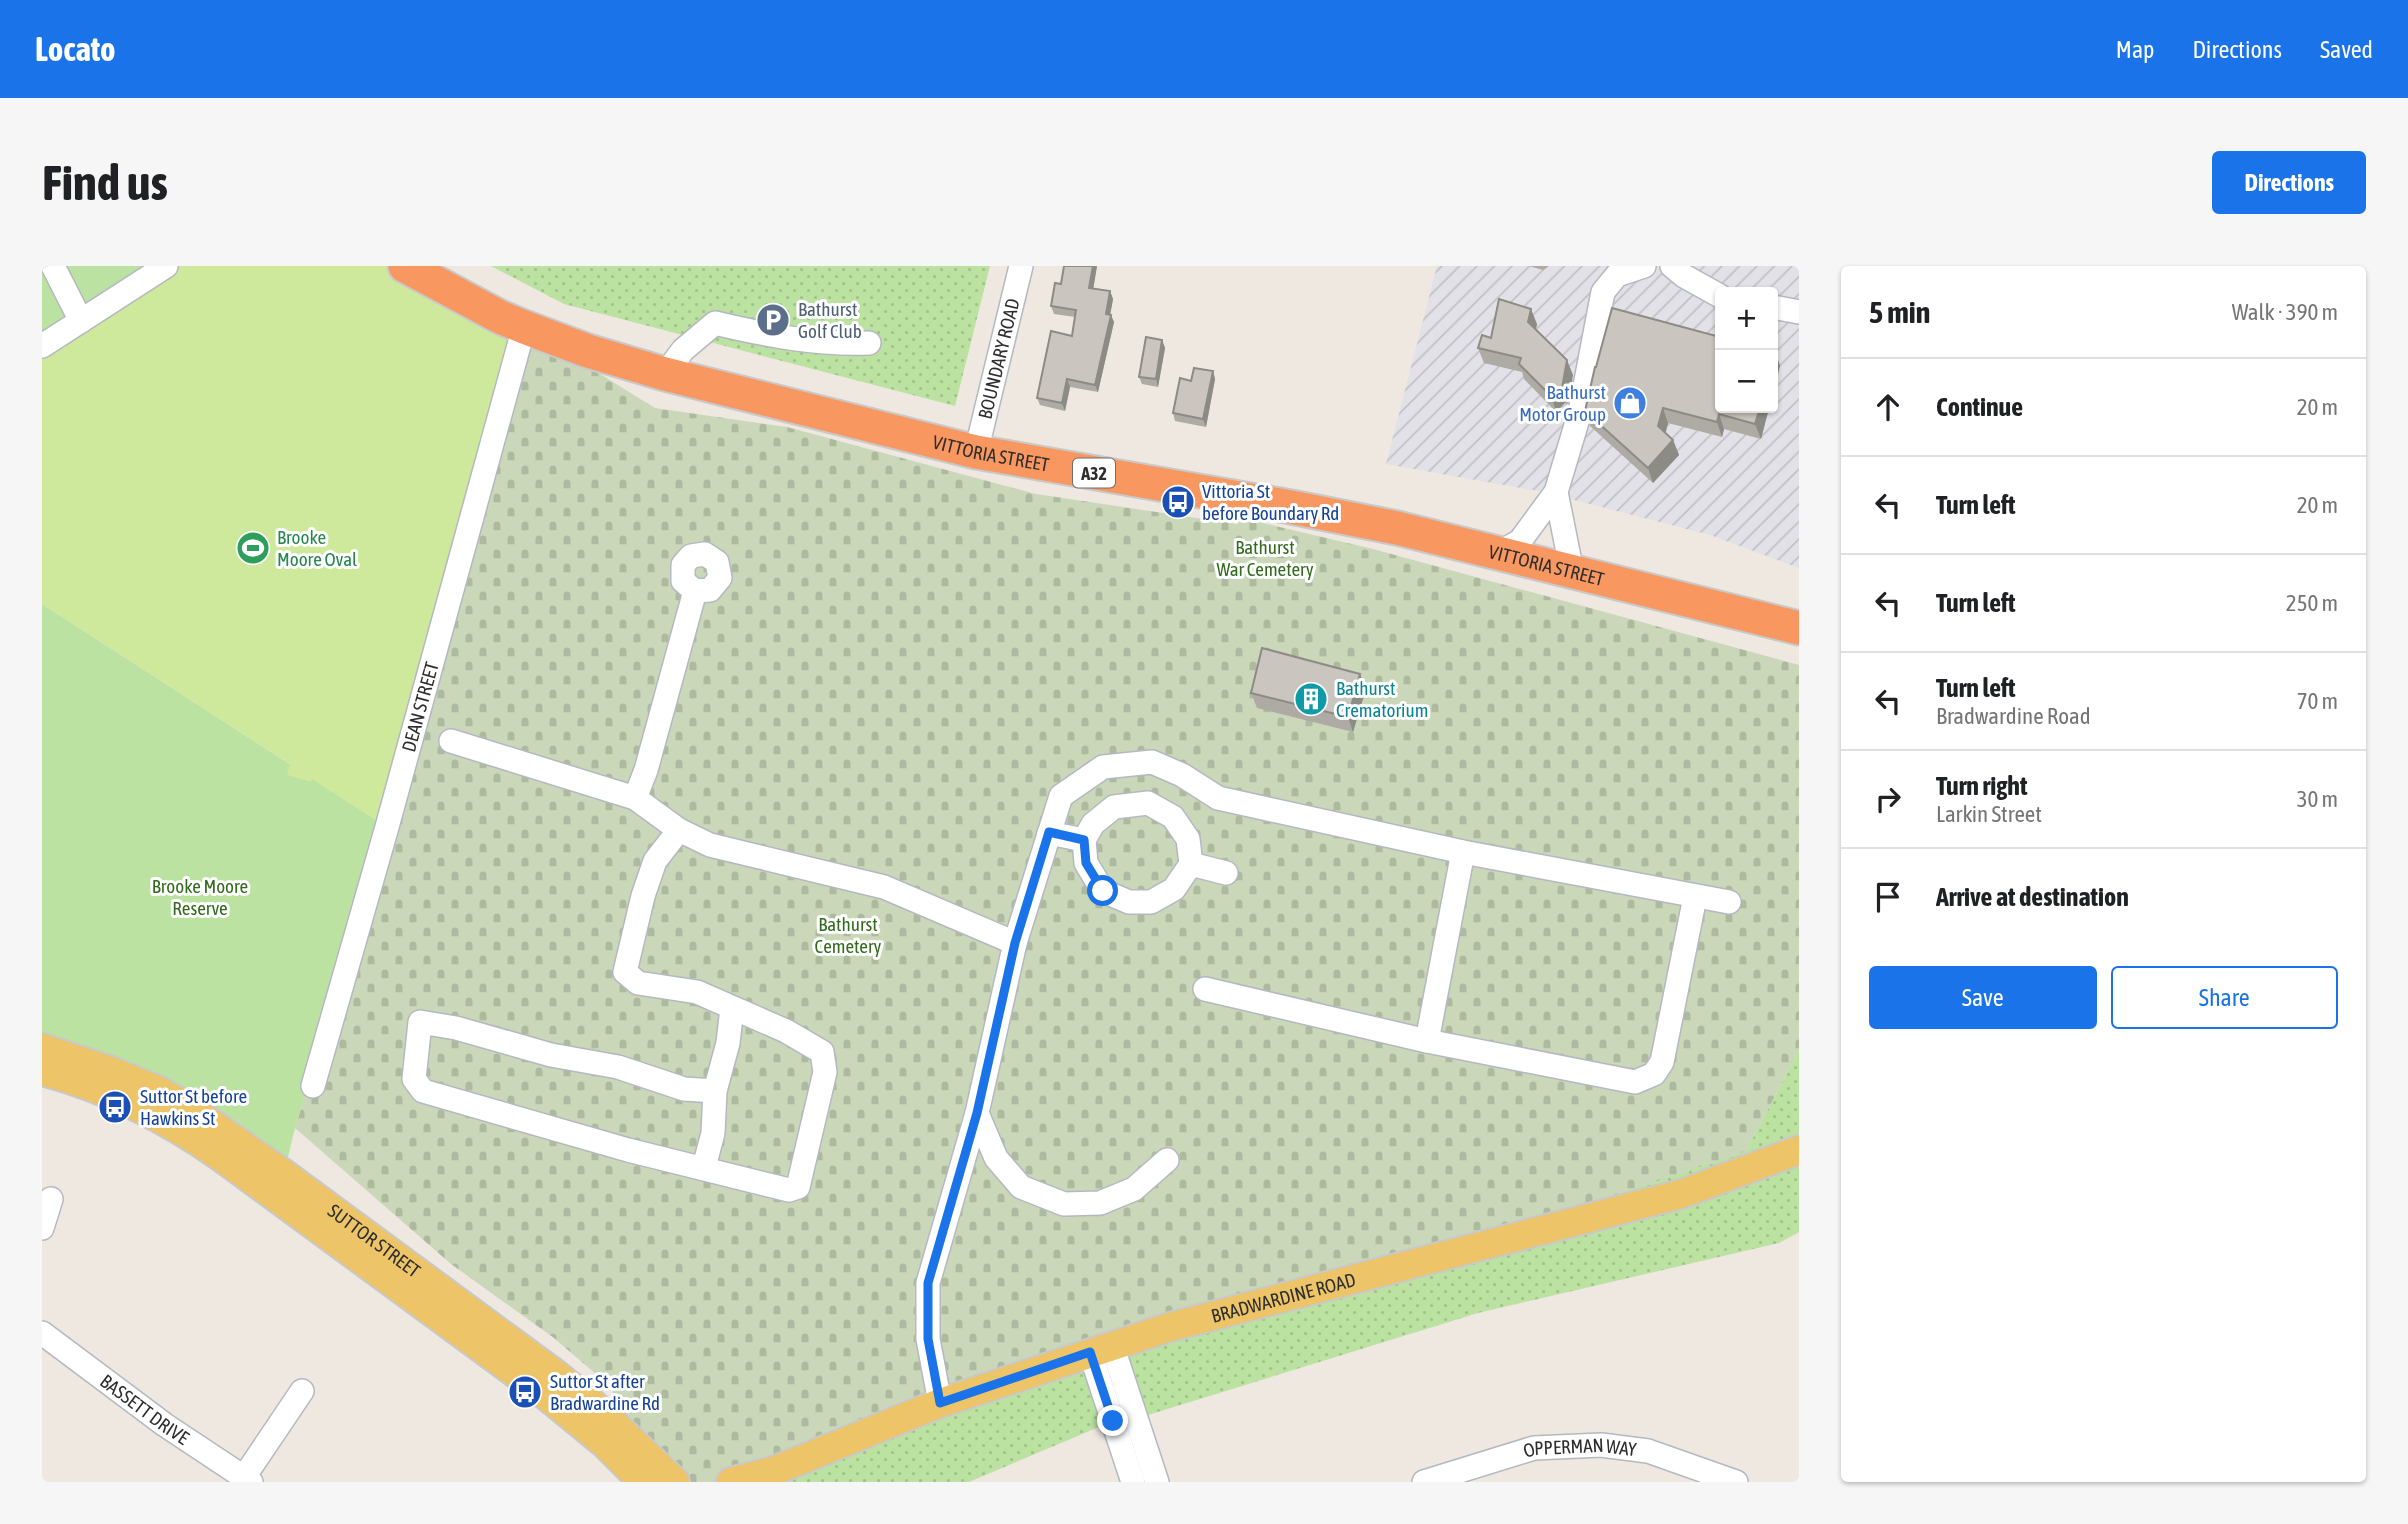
<!DOCTYPE html>
<meta charset="utf-8">
<style>
body{margin:0;font-family:"Asap Condensed",sans-serif;background:#f6f6f6;color:#202124}
.controls{position:absolute;right:21px;top:21px;display:grid;overflow:hidden;border-radius:7px;box-shadow:0 2px 5px #0004}
.controls button{width:63px;height:63px;display:grid;place-items:center;padding:0;border:0;border-bottom:2px solid #e0e0e0;background:#fff;color:#202124;font:35px sans-serif}
.stop{position:absolute;width:21px;height:21px;margin:-16px;border:5px solid #1a73e8;border-radius:50%;background:#fff}
.stop.end{background:#1a73e8;border-color:#fff;box-shadow:0 2px 7px #0008}
.list{margin:0;padding:0;list-style:none}
h2{display:flex;justify-content:space-between;align-items:center;height:91px;margin:0;padding:0 28px;font-size:30px}
h2 small{font-size:23px;font-weight:400;color:#757577}
.list li{display:grid;grid-template-columns:46px 1fr auto;gap:21px;align-items:center;box-sizing:border-box;height:98px;padding:0 28px;border-top:2px solid #e0e0e0}
.list b{display:block;font-size:26px;white-space:nowrap}
.list p{margin:0;font-size:23px;white-space:nowrap;color:#757577}
.list em{font-size:23px;font-style:normal;color:#757577}
.actions{display:flex;gap:14px;padding:21px 28px}
.actions a{flex:1;padding:16px 0;border:2px solid #1a73e8;border-radius:7px;text-align:center;font-size:24px;color:#1a73e8}
.actions .main{background:#1a73e8;color:#fff}
.icon{flex:none;width:38px;height:38px;fill:none;stroke:currentColor;stroke-width:2;stroke-linecap:round;stroke-linejoin:round}
.map{position:relative;flex:none;width:1757px;height:1216px;overflow:hidden;border-radius:7px}
header{display:flex;align-items:center;gap:42px;box-sizing:border-box;height:98px;padding:0 35px;background:#1a73e8;color:#fff}
header strong{font-size:33px}
nav{display:flex;gap:38px;margin-inline-start:auto;font-size:24px}
.intro{display:flex;align-items:center;justify-content:space-between;box-sizing:border-box;height:168px;padding:0 42px}
h1{margin:0;font-size:49px}
.button{padding:18px 32px;border-radius:7px;background:#1a73e8;color:#fff;font-size:24px;font-weight:700}
main{display:flex;gap:42px;padding:0 42px}
aside{flex:1;background:#fff;border-radius:7px;box-shadow:0 2px 5px #0004}
.map>svg:first-child{display:block}
</style>
<header>
<strong>Locato</strong>
<nav><a>Map</a><a>Directions</a><a>Saved</a></nav>
</header>
<div class="intro"><h1>Find us</h1><a class="button">Directions</a></div>
<main>
<div class="map">
<svg width="1757" height="1216" viewBox="0 0 1757 1216">
<defs>
<pattern id="industrial-furrows" width="10" height="10" patternUnits="userSpaceOnUse" patternTransform="scale(1.75)"><rect width="10" height="10" fill="#e2e1e7"/><path d="M-1 1l2-2M0 10L10 0M9 11l2-2" fill="none" stroke="#c2c1c6"/></pattern>
<pattern id="grass-dots" width="8" height="8" patternUnits="userSpaceOnUse" patternTransform="scale(1.75)"><rect width="8" height="8" fill="#bbe2a0"/><path d="M2 2h.1M6 6h.1" fill="none" stroke="#a1c28a" stroke-width="1.8" stroke-linecap="round"/></pattern>
<pattern id="cemetery-stones" width="16" height="16" patternUnits="userSpaceOnUse" patternTransform="scale(1.75)"><rect width="16" height="16" fill="#cad8b9"/><path d="M2 7V4a2 2 0 0 1 4 0v3zM10 15v-3a2 2 0 0 1 4 0v3z" fill="#aeba9f"/></pattern>
</defs>
<rect width="100%" height="100%" fill="#eee8e1"/>
<path fill="url(#industrial-furrows)" fill-rule="evenodd" d="M1395 0H1757V302L1668 269 1501 226 1344 198ZM1678 26H1731V142H1678Z"/>
<g fill="url(#grass-dots)">
<polygon points="449,0 948,0 913,140 522,38"/>
<polygon points="1757,784 1757,966 1737,977 1436,1047 1093,1153 1070,1079 1704,885"/>
<polygon points="1048,1086 1071,1155 927,1216 713,1216"/>
</g>
<polygon fill="url(#cemetery-stones)" points="482,61 613,142 745,161 994,228 1195,258 1200,252 1331,283 1757,399 1757,784 1704,885 1366,999 689,1216 633,1216 578,1162 570,1122 512,1072 409,998 253,862 345,561"/>
<g fill="#bbe2a0">
<polygon points="0,0 124,0 0,80"/>
<polygon points="0,338 345,561 253,862 242,908 0,782"/>
</g>
<polygon fill="#cee99c" points="124,0 366,0 482,61 345,561 270,513 269,516 245,509 248,498 0,338 0,80"/>
<g fill="none" stroke-linecap="round" stroke-linejoin="round">
<defs>
<g id="minor">
<polyline points="11,0 39,55"/>
<polyline points="1630,0 1642,10 1678,30"/>
<polyline points="1731,41 1757,46"/>
<polyline points="0,80 124,0"/>
<path d="M623 108 641 84 673 57C723 69 775 79 827 77"/>
<path id="s1" d="M934 186 979 0"/>
<polyline points="1514,226 1530,306"/>
<polyline points="1457,287 1478,275 1514,226 1538,146 1561,26 1575,9 1602,0"/>
<polyline points="409,475 593,532 637,564 668,579 842,621 973,677"/>
<polyline points="593,532 604,504 653,325 641,315 641,299 649,290 663,288 675,296 678,312 668,324 653,325"/>
<polyline points="637,564 613,595 601,630 583,706 596,717 655,726 744,765 780,786 783,806 756,921 747,924 586,884 381,825 372,813 378,756 414,762 509,789 576,801 642,823 673,825"/>
<polyline points="1007,567 1042,574 1044,597 1061,625 1087,636 1109,636 1132,623 1149,598"/>
<polyline points="1042,574 1051,558 1072,541 1106,537 1131,551 1146,573 1149,598 1184,607"/>
<polyline points="1163,723 1385,775 1593,816 1612,808 1620,796 1653,631"/>
<polyline points="1385,775 1421,586"/>
<path id="s2" d="M271 820 345 561 482 61"/>
<polyline points="935,847 954,892 979,921 1022,938 1058,937 1092,923 1125,894"/>
<polyline points="662,901 671,867 673,825 686,777 690,742"/>
<polyline points="0,962 9,933"/>
<path id="s3" d="M0 1067 123 1159 209 1216"/>
<polyline points="1070,1079 1115,1216"/>
<polyline points="1048,1086 1091,1216"/>
<polyline points="898,1137 886,1073 886,1017 935,847 973,677 1019,530 1061,501 1110,496 1140,509 1176,532 1421,586 1687,636"/>
<polyline points="202,1211 260,1125"/>
<path id="s4" d="M1382 1216 1492 1182 1559 1179 1606 1185 1694 1216"/>
</g>
<g id="major">
<path id="s5" d="M0 782 69 805 115 824 150 844 242 908 512 1107 553 1140 633 1216"/>
<path d="M0 805C64 822 125 853 179 891L502 1128 563 1178 601 1216"/>
<path id="s6" d="M689 1216 734 1204 898 1137 1128 1061 1639 928 1757 884"/>
</g>
<g id="highway">
<path id="s7" d="M363 0 458 51 482 61 546 85 623 108 934 186 1249 241 1355 262 1757 362"/>
</g>
</defs>
<use href="#minor" stroke="#b4b8c0" stroke-width="26"/>
<use href="#major" stroke="#c9c9c9" stroke-width="32"/>
<use href="#highway" stroke="#c9c9c9" stroke-width="37"/>
<use href="#minor" stroke="#fff" stroke-width="23"/>
<use href="#major" stroke="#edc467" stroke-width="28"/>
<use href="#highway" stroke="#f99761" stroke-width="33"/>
</g>
<g fill="#aeaaa4">
<polygon points="1055,0 1051,23 1068,25 1071,33 1068,49 1072,56 1056,126 1028,121 1023,145 998,139 995,132 1030,70 1033,51 1012,48 1009,40 1019,18"/>
<polygon points="1487,0 1507,0 1501,4"/>
<polygon points="1495,58 1494,63 1531,109 1525,138 1523,137 1514,146 1482,113 1480,106 1442,97 1436,82 1449,72"/>
<polygon points="1120,74 1123,82 1116,121 1100,118 1097,111"/>
<polygon points="1554,101 1727,142 1719,173 1682,163 1680,171 1626,157 1624,167 1631,174 1637,189 1611,217 1548,160 1543,145"/>
<polygon points="1171,105 1173,113 1164,161 1133,155 1131,147 1149,115"/>
<polygon points="1318,408 1324,423 1311,466 1215,442 1209,427"/>
</g>
<g fill="#8d8b86">
<polygon points="1051,0 1055,0 1050,30 1047,22"/>
<polygon points="1068,25 1071,33 1067,55 1069,49 1072,56 1056,126 1053,119"/>
<polygon points="1489,43 1495,58 1492,72 1486,56"/>
<polygon points="1120,74 1123,82 1116,121 1114,113"/>
<polygon points="1733,85 1738,100 1731,129 1731,93"/>
<polygon points="1525,94 1531,109 1525,138 1520,122"/>
<polygon points="1171,105 1173,113 1164,161 1161,153"/>
<polygon points="1025,113 1028,121 1023,145 1020,137"/>
<polygon points="1517,122 1523,137 1514,146 1509,130"/>
<polygon points="1621,142 1626,157 1621,175 1616,160"/>
<polygon points="1718,142 1727,142 1719,173 1713,158"/>
<polygon points="1677,148 1682,163 1680,171 1675,156"/>
<polygon points="1631,174 1637,189 1611,217 1606,202"/>
<polygon points="1318,408 1324,423 1311,466 1306,451"/>
</g>
<g fill="#cac6bf" stroke="#8d8b86" stroke-width="2">
<polygon points="1022,0 1051,0 1047,22 1068,25 1064,48 1069,49 1053,119 1025,113 1020,137 995,132 1009,65 1030,70 1034,44 1009,40 1013,17 1019,18"/>
<polygon points="1457,33 1489,43 1486,56 1525,94 1520,122 1517,122 1509,130 1477,98 1479,92 1436,82 1440,69 1449,72"/>
<polygon points="1570,42 1678,71 1678,142 1718,142 1713,158 1677,148 1675,156 1621,142 1616,160 1631,174 1606,202 1543,145 1553,101 1554,101"/>
<polygon points="1104,71 1120,74 1114,113 1097,111"/>
<polygon points="1152,102 1171,105 1161,153 1131,147 1138,112 1149,115"/>
<polygon points="1220,382 1318,408 1306,451 1209,427"/>
</g>
<g fill="none" stroke-linecap="round" stroke-linejoin="round">
<polyline stroke="#1a73e8" stroke-width="9" points="1061,625 1044,597 1042,574 1007,566 973,677 935,847 886,1017 886,1073 898,1137 1048,1086 1071,1155"/>
</g>
<defs>
<symbol id="parking-disc" viewBox="-11 -11 22 22"><circle r="9.5" fill="#5c6f8a" stroke="#fff"/><path d="M-3.5-5.5H1a3.5 3.5 0 0 1 0 7H-1V5.5H-3.5ZM-1-3.4V-.6H.8a1.4 1.4 0 0 0 0-2.8Z" fill="#fff"/></symbol>
<symbol id="shop-disc" viewBox="-11 -11 22 22"><circle r="9.5" fill="#3f7fe0" stroke="#fff"/><path d="M-5-2.5h2.3a2.7 3.5 0 0 1 5.4 0H5L5.5 6h-11ZM-1.5-2.5h3a1.5 2.3 0 0 0-3 0Z" fill="#fff"/></symbol>
<symbol id="bus-disc" viewBox="-11 -11 22 22"><circle r="9.5" fill="#1a4fb4" stroke="#fff"/><path d="M-5-6H5V4H4V6H2V4H-2V6H-4V4H-5ZM-3.5-4V0h7V-4ZM-3.5 1.2v1.5H-2V1.2ZM2 1.2v1.5H3.5V1.2Z" fill="#fff"/></symbol>
<symbol id="stadium-disc" viewBox="-11 -11 22 22"><circle r="9.5" fill="#2e9e5b" stroke="#fff"/><path d="M0-5a6.5 5 0 1 0 0 10a6.5 5 0 1 0 0-10ZM-3.5-1.8h7v3.6h-7Z" fill="#fff"/></symbol>
<symbol id="building-disc" viewBox="-11 -11 22 22"><circle r="9.5" fill="#0f9aa8" stroke="#fff"/><path d="M-4-6H4V6H1V3H-1V6H-4ZM-2.5-4.3h1.7v1.8h-1.7ZM.8-4.3h1.7v1.8H.8ZM-2.5-1h1.7V.8h-1.7ZM.8-1h1.7V.8H.8Z" fill="#fff"/></symbol>
</defs>
<g fill-rule="evenodd">
<use href="#parking-disc" x="712" y="35" width="38" height="38"/>
<use href="#shop-disc" x="1569" y="118" width="38" height="38"/>
<use href="#bus-disc" x="1117" y="217" width="38" height="38"/>
<use href="#stadium-disc" x="192" y="263" width="38" height="38"/>
<use href="#building-disc" x="1250" y="414" width="38" height="38"/>
<use href="#bus-disc" x="54" y="822" width="38" height="38"/>
<use href="#bus-disc" x="464" y="1107" width="38" height="38"/>
</g>
<g text-anchor="middle" dominant-baseline="central" stroke-width="6" stroke-linejoin="round" paint-order="stroke">
<rect fill="#fff" stroke="#6d6d6d" stroke-width="2" x="1031" y="192.5" width="42" height="29" rx="5"/>
<g font-size="18" font-weight="bold" fill="#2e2e2e">
<text x="1052" y="207">A32</text>
</g>
<g font-size="19" fill="#4e5e75" stroke="#fff" text-anchor="start">
<text x="756" y="43">Bathurst<tspan x="756" dy="22">Golf Club</tspan></text>
</g>
<g font-size="19" fill="#2e2e2e" stroke="#fff">
<text stroke="none"><textPath href="#s1" startOffset="96">BOUNDARY ROAD</textPath></text>
<text stroke="none"><textPath href="#s7" startOffset="618">VITTORIA STREET</textPath></text>
<text stroke="none"><textPath href="#s7" startOffset="1185">VITTORIA STREET</textPath></text>
<text stroke="none"><textPath href="#s2" startOffset="394">DEAN STREET</textPath></text>
<text stroke="none"><textPath href="#s5" startOffset="387">SUTTOR STREET</textPath></text>
<text stroke="none"><textPath href="#s6" startOffset="583">BRADWARDINE ROAD</textPath></text>
<text stroke="none"><textPath href="#s3" startOffset="128">BASSETT DRIVE</textPath></text>
<text stroke="none"><textPath href="#s4" startOffset="161">OPPERMAN WAY</textPath></text>
</g>
<g font-size="19" fill="#366cbe" stroke="#fff" text-anchor="end">
<text x="1564" y="126">Bathurst<tspan x="1564" dy="22">Motor Group</tspan></text>
</g>
<g font-size="19" fill="#164399" stroke="#fff" text-anchor="start">
<text x="1160" y="225">Vittoria St<tspan x="1160" dy="22">before Boundary Rd</tspan></text>
<text x="98" y="830">Suttor St before<tspan x="98" dy="22">Hawkins St</tspan></text>
<text x="508" y="1115">Suttor St after<tspan x="508" dy="22">Bradwardine Rd</tspan></text>
</g>
<g font-size="19" fill="#27864d" stroke="#fff" text-anchor="start">
<text x="235" y="271">Brooke<tspan x="235" dy="22">Moore Oval</tspan></text>
</g>
<g font-size="19" fill="#336b1e" stroke="#fff">
<text x="1223" y="281">Bathurst<tspan x="1223" dy="22">War Cemetery</tspan></text>
<text x="158" y="620">Brooke Moore<tspan x="158" dy="22">Reserve</tspan></text>
<text x="806" y="658">Bathurst<tspan x="806" dy="22">Cemetery</tspan></text>
</g>
<g font-size="19" fill="#0d838f" stroke="#fff" text-anchor="start">
<text x="1294" y="422">Bathurst<tspan x="1294" dy="22">Crematorium</tspan></text>
</g>
</g>
</svg>
<div class="controls">
<button>+</button>
<button>−</button>
</div>
<div class="stop" style="left:1061px;top:625px"></div>
<div class="stop end" style="left:1071px;top:1155px"></div>
</div>
<aside>
<h2>5 min<small>Walk · 390 m</small></h2>
<ul class="list">
<li><svg class="icon" aria-label="ahead" viewBox="0 0 24 24"><path d="M12 20V5M6 11l6-6 6 6"/></svg><div><b>Continue</b></div><em>20 m</em></li>
<li><svg class="icon" aria-label="left" viewBox="0 0 24 24"><path d="M17 20v-9H6M10 6l-5 5 5 5"/></svg><div><b>Turn left</b></div><em>20 m</em></li>
<li><svg class="icon" aria-label="left" viewBox="0 0 24 24"><path d="M17 20v-9H6M10 6l-5 5 5 5"/></svg><div><b>Turn left</b></div><em>250 m</em></li>
<li><svg class="icon" aria-label="left" viewBox="0 0 24 24"><path d="M17 20v-9H6M10 6l-5 5 5 5"/></svg><div><b>Turn left</b><p>Bradwardine Road</p></div><em>70 m</em></li>
<li><svg class="icon" aria-label="right" viewBox="0 0 24 24"><path d="M7 20v-9h11M14 6l5 5-5 5"/></svg><div><b>Turn right</b><p>Larkin Street</p></div><em>30 m</em></li>
<li><svg class="icon" aria-label="arrive" viewBox="0 0 24 24"><path d="M6 21V4h12l-3 4 3 4H6"/></svg><div><b>Arrive at destination</b></div></li>
</ul>
<div class="actions"><a class="main">Save</a><a>Share</a></div>
</aside>
</main>
